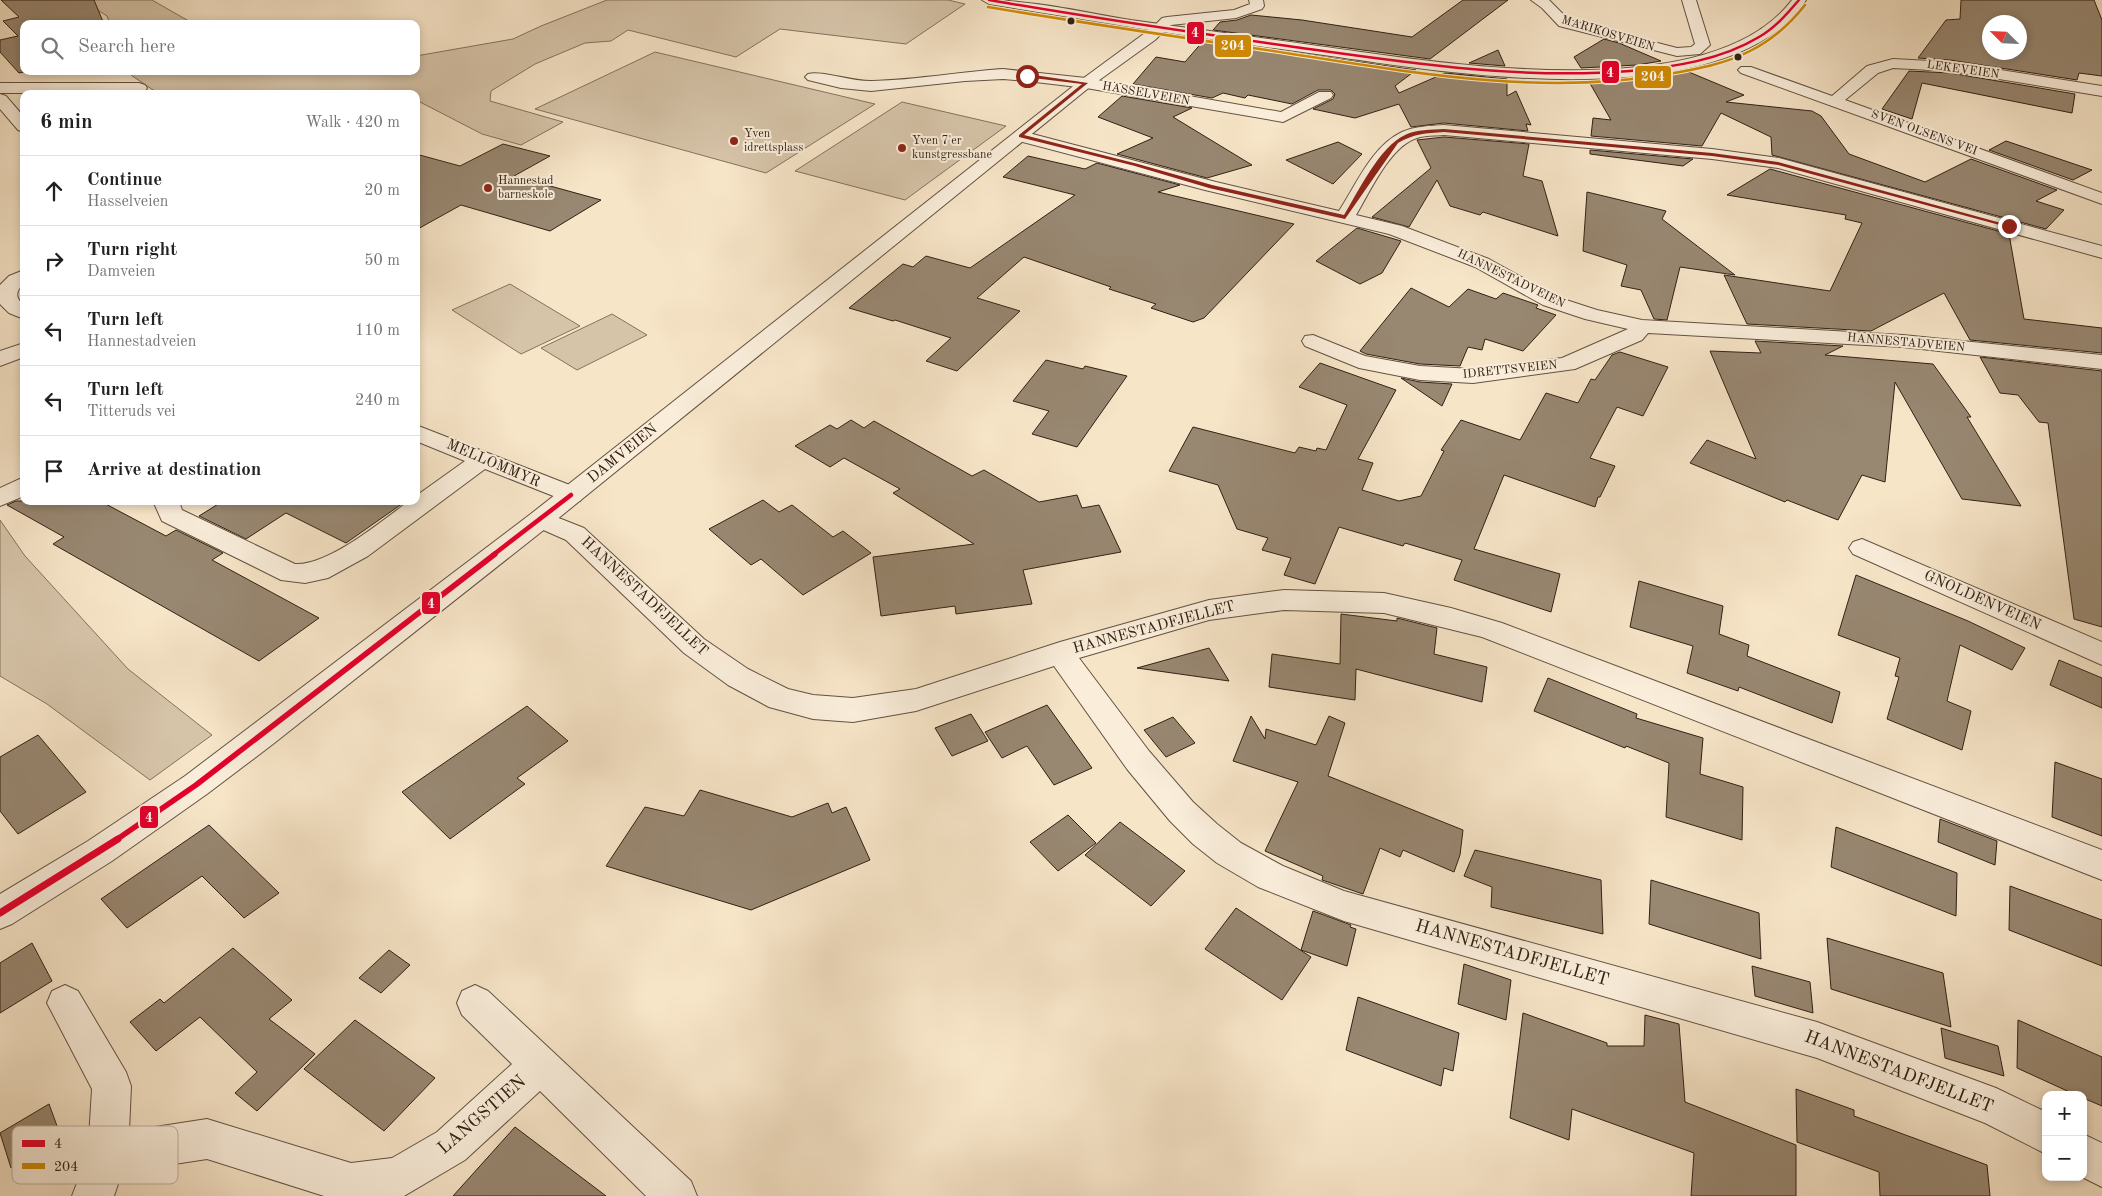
<!DOCTYPE html>
<meta charset="utf-8">
<style>
body{margin:0;font-family:"Old Standard TT",serif;background:#f6f6f6;color:#222}
.controls{position:absolute;right:15px;bottom:15px;display:grid;overflow:hidden;border-radius:10px;box-shadow:0 2px 8px #0003}
.controls button{width:45px;height:45px;display:grid;place-items:center;padding:0;border:0;border-bottom:1px solid #e0e0e0;background:#fff;color:#222;font:25px sans-serif}
.compass{position:absolute;left:1982px;top:15px;width:45px;height:45px;border-radius:50%;background:#fff;box-shadow:0 2px 8px #0003;rotate:294deg}
.stop{position:absolute;width:15px;height:15px;margin:-11px;border:4px solid #8f2418;border-radius:50%;background:#fff}
.stop.end{background:#8f2418;border-color:#fff;box-shadow:0 1px 5px #0008}
.list{margin:0;padding:0;list-style:none}
h2{display:flex;justify-content:space-between;align-items:center;height:65px;margin:0;padding:0 20px;font-size:21px}
h2 small{font-size:16px;font-weight:400;color:#767676}
.list li{display:grid;grid-template-columns:32px 1fr auto;gap:15px;align-items:center;box-sizing:border-box;height:70px;padding:0 20px;border-top:1px solid #e0e0e0}
.list b{display:block;font-size:19px;white-space:nowrap}
.list p{margin:0;font-size:16px;white-space:nowrap;color:#767676}
.list em{font-size:16px;font-style:normal;color:#767676}
.icon{flex:none;width:28px;height:28px;fill:none;stroke:currentColor;stroke-width:2;stroke-linecap:round;stroke-linejoin:round}
.map{position:relative;flex:none;width:2102px;height:1196px;overflow:hidden}
.search{position:absolute;background:#fff;box-shadow:0 2px 8px #0003;left:20px;top:20px;width:400px;height:55px;display:flex;align-items:center;gap:12px;box-sizing:border-box;padding:0 18px;border-radius:10px;color:#767676;font-size:19px}
.panel{position:absolute;background:#fff;box-shadow:0 2px 8px #0003;left:20px;top:90px;width:400px;height:415px;border-radius:10px}
.map>svg:first-child{display:block}
</style>
<div class="map">
<svg width="2102" height="1196" viewBox="0 0 2102 1196">
<rect width="100%" height="100%" fill="#f7e5c8"/>
<filter id="stains"><feTurbulence type="fractalNoise" baseFrequency=".004" numOctaves="4"/><feColorMatrix values="0 0 0 0 .2 0 0 0 0 .09 0 0 0 0 .02 0 0 0 .5 -.17"/></filter>
<radialGradient id="worn" r=".72"><stop offset=".6" stop-color="#630" stop-opacity="0"/><stop offset="1" stop-color="#630" stop-opacity=".3"/></radialGradient>
<g fill="#d6c4a9" stroke="#84725e">
<polygon points="82,0 152,0 194,24 110,24 107,16"/>
<polygon points="607,0 948,0 965,4 906,44 780,29 736,57 628,30 611,41 585,43 535,64 491,91 490,101 563,122 521,145 482,134 420,102 416,103 416,94 159,94 131,75 130,71 416,71 416,56 513,39 541,26"/>
<polygon points="655,52 875,104 766,173 535,109"/>
<polygon points="902,102 1006,126 905,200 795,171"/>
<polygon points="510,284 580,326 521,354 452,310"/>
<polygon points="612,314 647,335 577,370 541,348"/>
<polygon points="0,520 25,556 128,669 212,735 150,780 47,704 0,676"/>
</g>
<g fill="#988771" stroke="#322113" fill-rule="evenodd">
<polygon points="1,0 94,0 104,24 24,24 24,71 28,71 19,73 0,52 0,40 18,36 3,21 19,17"/>
<polygon points="1463,0 1508,0 1430,59 1213,30 1220,22 1237,20 1251,15 1302,20 1412,37"/>
<path d="M1961 0H2094L2102 20V76L2079 73 2077 80 1950 60 1918 58 1946 20 1960 19ZM1990 22H2020V52H1990Z"/>
<polygon points="1604,39 1619,43 1661,61 1637,65 1581,68 1574,57"/>
<polygon points="1204,40 1416,70 1395,86 1399,93 1445,73 1507,79 1507,96 1516,91 1531,125 1526,124 1528,131 1444,123 1411,127 1399,104 1355,118 1313,109 1333,99 1335,94 1331,90 1318,90 1292,104 1248,95 1245,98 1223,93 1212,98 1133,84 1156,57 1185,62"/>
<polygon points="1498,50 1505,66 1469,63"/>
<polygon points="1684,70 1744,95 1726,102 1812,111 1821,116 1849,154 1925,182 1971,159 2057,190 2036,201 2064,210 2046,229 1772,155 1771,137 1721,113 1702,146 1591,136 1593,118 1611,120 1588,80 1636,78"/>
<polygon points="1909,71 1950,73 2075,94 2072,113 1922,83 1912,119 1882,109"/>
<polygon points="1122,96 1192,108 1173,117 1252,165 1207,178 1117,154 1153,138 1098,117"/>
<polygon points="1444,137 1529,144 1523,176 1542,181 1558,236 1483,212 1480,215 1450,206 1437,180 1409,227 1372,217 1431,168 1417,140"/>
<polygon points="2006,141 2092,170 2073,180 1989,150"/>
<polygon points="1338,142 1362,154 1333,184 1286,160"/>
<polygon points="503,144 550,156 514,176 601,200 550,231 461,205 416,230 416,154 460,166"/>
<polygon points="1590,150 1693,159 1683,166 1590,154"/>
<polygon points="1028,156 1085,169 1097,163 1180,185 1158,192 1294,224 1204,318 1193,322 1151,308 1156,304 1109,289 1111,287 1024,257 977,298 1020,311 957,371 926,361 951,338 895,320 893,321 849,308 903,264 913,267 926,256 970,268 1075,195 1003,177"/>
<polygon points="1770,169 2009,234 2024,319 2102,328 2102,353 1970,340 1944,293 1871,331 1747,324 1724,275 1830,291 1862,223 1845,219 1846,215 1727,195"/>
<polygon points="1587,192 1666,211 1662,219 1735,275 1680,267 1667,320 1654,319 1641,290 1621,286 1627,265 1583,251"/>
<polygon points="1357,228 1401,241 1382,273 1360,284 1316,261"/>
<polygon points="1411,288 1449,307 1468,289 1496,299 1503,293 1538,305 1536,308 1556,315 1523,351 1485,339 1482,350 1468,347 1460,366 1420,364 1366,354 1360,351"/>
<polygon points="1755,341 1843,346 1825,355 1933,364 1971,417 1967,417 2021,506 1962,499 1895,382 1885,482 1862,475 1838,520 1787,500 1785,502 1690,463 1707,440 1756,459 1710,351 1761,353"/>
<polygon points="1620,352 1668,367 1643,416 1617,407 1590,458 1615,466 1600,497 1598,497 1595,507 1504,475 1474,549 1560,574 1551,612 1454,580 1462,560 1405,543 1403,546 1339,527 1315,584 1284,575 1291,558 1262,550 1268,538 1237,529 1218,485 1169,471 1193,427 1295,453 1299,447 1316,451 1317,448 1326,450 1347,405 1299,387 1320,363 1396,390 1358,459 1373,463 1362,490 1399,501 1421,496 1444,451 1441,450 1461,420 1520,440 1546,393 1578,403 1591,379 1595,380 1612,355"/>
<polygon points="1980,357 2102,371 2102,627 2074,619 2048,423 2039,422 2018,395 2000,393"/>
<polygon points="1046,360 1083,369 1085,366 1127,376 1077,447 1032,434 1049,411 1013,401"/>
<polygon points="1401,378 1420,382 1452,384 1442,406"/>
<polygon points="851,420 864,428 874,421 972,476 984,470 1039,502 1077,495 1082,508 1099,505 1121,552 1023,570 1032,604 956,614 955,606 881,616 873,557 974,544 893,493 900,489 844,458 830,467 795,446 830,425 837,429"/>
<polygon points="763,500 779,512 792,505 833,537 843,531 871,553 803,595 761,559 751,565 709,529"/>
<polygon points="16,501 100,501 166,536 176,530 223,553 212,560 319,618 259,661 53,544 64,537 7,505"/>
<polygon points="223,501 406,501 346,543 286,513 246,539 199,516"/>
<polygon points="1856,575 1968,621 2025,648 2012,670 1960,645 1947,701 1971,711 1962,750 1887,719 1899,677 1895,676 1900,658 1838,635"/>
<polygon points="1639,581 1723,606 1719,634 1749,645 1747,656 1840,692 1832,723 1739,687 1738,691 1687,673 1693,646 1630,627"/>
<polygon points="1341,614 1397,621 1397,618 1437,628 1434,654 1487,667 1482,702 1356,669 1355,700 1269,687 1272,654 1340,664"/>
<polygon points="1209,648 1229,681 1137,668"/>
<polygon points="2059,660 2102,678 2102,708 2050,685"/>
<polygon points="1548,678 1637,714 1636,718 1703,738 1700,774 1743,787 1742,840 1666,817 1669,763 1626,746 1625,748 1534,711"/>
<polygon points="1047,705 1092,768 1054,785 1027,746 1002,758 985,732"/>
<polygon points="527,706 568,741 517,778 525,784 450,839 402,792"/>
<polygon points="971,714 988,741 952,756 935,728"/>
<polygon points="1251,716 1265,739 1266,729 1316,745 1329,716 1345,723 1328,776 1463,830 1460,855 1454,872 1403,850 1400,857 1380,848 1363,894 1322,880 1323,876 1265,851 1298,782 1233,761"/>
<polygon points="1173,717 1195,743 1166,757 1144,730"/>
<polygon points="38,735 86,792 18,834 0,811 0,757"/>
<polygon points="2055,762 2102,779 2102,836 2052,817"/>
<polygon points="700,790 792,817 828,803 832,813 846,807 870,860 751,910 606,866 645,807 684,816"/>
<polygon points="1068,815 1096,843 1058,871 1030,842"/>
<polygon points="1940,819 1997,841 1995,865 1938,842"/>
<polygon points="1120,822 1185,871 1151,906 1085,855"/>
<polygon points="209,825 279,893 244,918 202,876 127,928 101,899"/>
<polygon points="1836,827 1957,873 1956,916 1831,867"/>
<polygon points="1475,850 1601,880 1603,934 1491,907 1492,887 1464,876"/>
<polygon points="1651,880 1759,913 1761,959 1649,924"/>
<polygon points="2010,886 2102,920 2102,966 2009,930"/>
<polygon points="1236,908 1311,957 1282,1000 1205,949"/>
<polygon points="1313,911 1351,925 1350,927 1356,929 1347,966 1301,950"/>
<polygon points="1827,938 1943,973 1951,1027 1831,989"/>
<polygon points="32,943 52,981 0,1013 0,963"/>
<polygon points="233,948 292,1000 269,1019 315,1054 257,1111 235,1093 257,1072 200,1017 156,1051 130,1022 160,999 164,1003"/>
<polygon points="389,950 410,965 381,993 359,978"/>
<polygon points="1464,964 1511,980 1506,1020 1458,1004"/>
<polygon points="1752,966 1810,982 1813,1013 1755,996"/>
<polygon points="1358,997 1459,1033 1453,1071 1444,1068 1441,1086 1346,1050"/>
<polygon points="1523,1013 1607,1043 1607,1046 1644,1046 1645,1015 1679,1024 1685,1102 1796,1145 1796,1196 1691,1196 1694,1153 1572,1109 1569,1140 1510,1118"/>
<polygon points="355,1020 435,1078 384,1131 304,1069"/>
<polygon points="2018,1020 2102,1057 2102,1106 2083,1098 2083,1095 2076,1095 2017,1068"/>
<polygon points="1941,1028 1998,1046 2004,1076 1945,1058"/>
<polygon points="1796,1089 1854,1110 1854,1116 1987,1165 1990,1196 1880,1196 1879,1172 1797,1142"/>
<polygon points="49,1104 61,1137 11,1168 0,1133"/>
<polygon points="515,1127 606,1196 453,1196"/>
</g>
<g fill="none" stroke-linecap="round" stroke-linejoin="round">
<defs>
<g id="minor">
<path d="M1249 0H1263L1264 6 1262 9 1236 18 1171 25C1165 30 1162 33 1154 31L1152 28 1162 18 1167 17 1234 10 1250 4Z"/>
<polygon points="1531,0 1549,0 1569,20 1677,48 1691,47 1695,44 1682,0 1696,0 1710,45 1700,54 1677,56 1559,26 1542,8"/>
<polygon points="1893,59 1950,62 2102,86 2102,96 1950,71 1893,68 1878,73 1845,100 2102,193 2102,204 1741,73 1738,70 1741,67 1751,67 1832,96 1867,66"/>
<path d="M1003 69 1086 78 1281 112 1319 92H1331L1333 95 1331 98 1283 122 1086 88 1027 81 1003 79 965 81 871 91 841 88 808 80 805 77 808 74C821 70 854 82 872 81 916 80 959 72 1003 69Z"/>
<polygon points="0,83 139,83 145,85 147,88 145,91 139,93 0,93"/>
<polygon points="0,94 6,96 24,117 24,132 18,130 0,109"/>
<path d="M1444 125 1712 149 1779 158 2102 246V258L1778 168 1712 159 1444 135C1435 136 1426 135 1417 138 1390 146 1370 192 1356 215L1402 226 1489 259 1557 297 1597 310 1642 320 1903 335 2102 355V369L1903 347 1648 333 1642 340 1575 369 1473 383 1420 380 1359 368 1305 346 1302 341 1305 336 1313 335 1365 356 1420 366 1473 369 1562 358 1628 329 1585 319 1543 305 1475 267 1389 234 1205 190 1015 140 1013 136 1015 132 1021 131 1216 182 1339 211C1356 185 1372 146 1402 132 1415 126 1430 126 1444 125Z"/>
<path d="M24 270V284C15 291 15 298 24 305V319L9 313 0 304V285L9 276Z"/>
<polygon points="24,343 24,357 0,366 0,351"/>
<path d="M416 425 580 489 584 495 580 501 571 503 485 469 368 556 328 578 305 583 281 580 162 521 153 501H179L182 510 295 564C328 566 382 521 409 501H416V496L465 461 416 441Z"/>
<polygon points="24,477 24,496 0,506 0,488"/>
<polygon points="541,511 584,528 704,639 748,669 788,689 813,695 853,698 916,689 1060,642 1209,600 1284,590 1384,593 1451,608 1502,623 2102,850 2102,880 1482,637 1384,613 1284,610 1209,620 1079,658 1149,751 1193,802 1217,824 1241,843 1283,866 1344,891 1817,1022 1996,1088 2046,1112 2046,1154 1985,1123 1817,1058 1344,921 1258,887 1217,863 1193,844 1170,821 1127,769 1054,666 916,711 853,722 813,719 769,707 728,685 684,653 566,540 532,525 528,519 532,513"/>
<polygon points="1862,539 2102,642 2102,665 1853,554 1849,548 1853,542"/>
<polygon points="65,985 78,991 126,1072 131,1086 129,1131 207,1119 351,1163 392,1158 437,1132 512,1064 462,1015 457,1003 462,991 475,985 488,991 691,1181 697,1196 646,1196 540,1091 465,1160 404,1196 324,1196 207,1159 122,1172 114,1196 72,1196 88,1154 92,1089 47,1003 52,991"/>
<polygon points="2083,1134 2102,1143 2102,1187 2082,1177 2083,1177"/>
</g>
<path id="tertiary" d="M982 0C1033 0 1082 12 1131 20 1193 29 1256 37 1318 46 1437 62 1709 110 1792 0H1806C1801 7 1796 15 1790 21 1691 110 1461 75 1338 57 1280 49 1221 41 1163 32L1155 40 1091 86 550 525 273 744 207 794 112 861 12 924 0 929V894L88 841 185 776 251 726 532 513 1081 80 1149 30 989 4Z"/>
</defs>
<use href="#minor" stroke="#635240" stroke-width="2"/>
<use href="#tertiary" stroke="#635240" stroke-width="2"/>
<use href="#minor" fill="#faeedb" fill-rule="evenodd"/>
<use href="#tertiary" fill="#faeedb" fill-rule="evenodd"/>
<defs>
<path id="bus-1-far3" d="M989 0C1088 17 1188 32 1288 46 1402 62 1515 80 1630 71 1674 67 1721 60 1759 37 1775 28 1787 14 1799 0"/>
<polyline id="bus-1-far2" points="493,555 571,495"/>
<polyline id="bus-1-far1" points="116,840 196,785 495,554"/>
<polyline id="bus-1" points="0,913 118,839"/>
<path id="bus-2" d="M988 7C1083 23 1178 37 1273 51 1403 71 1537 97 1669 74 1697 69 1725 64 1750 51 1772 40 1790 24 1805 5"/>
</defs>
<use href="#bus-1-far3" stroke="#faeedb" stroke-width="4.5"/>
<use href="#bus-1-far2" stroke="#faeedb" stroke-width="8"/>
<use href="#bus-1-far1" stroke="#faeedb" stroke-width="9"/>
<use href="#bus-1" stroke="#faeedb" stroke-width="11"/>
<use href="#bus-2" stroke="#faeedb" stroke-width="4.5"/>
<use href="#bus-1-far3" stroke="#e4002b" stroke-width="2.5"/>
<use href="#bus-1-far2" stroke="#e4002b" stroke-width="4.5"/>
<use href="#bus-1-far1" stroke="#e4002b" stroke-width="5.5"/>
<use href="#bus-1" stroke="#e4002b" stroke-width="7"/>
<use href="#bus-2" stroke="#d08b04" stroke-width="2.5"/>
</g>
<path fill="#8f2418" d="M1027 74 1088 83 1024 135 1138 164 1212 185 1344 215C1358 192 1380 146 1405 135 1417 129 1431 130 1444 129L1712 153 1778 162 2012 226 2007 227 1778 165 1712 156 1444 132C1426 133 1413 134 1398 143L1345 219 1209 188 1135 166 1019 137V135L1082 84 1025 77Z"/>
<g fill="#322113" stroke="#faeedb" stroke-width="2">
<circle cx="1071" cy="21" r="4.5"/>
<circle cx="1738" cy="57" r="4.5"/>
</g>
<g fill="#8f2418" stroke="#faeedb" stroke-width="2">
<circle cx="734" cy="141" r="5"/>
<circle cx="902" cy="148" r="5"/>
<circle cx="488" cy="188" r="5"/>
</g>
<g text-anchor="middle" dominant-baseline="central" stroke-width="4" stroke-linejoin="round" paint-order="stroke">
<g font-size="12" fill="#322113" stroke="#faeedb">
<text transform="translate(1608 34) rotate(17)">MARIKOSVEIEN</text>
<text transform="translate(1963 70) rotate(8)">LEKEVEIEN</text>
<text transform="translate(1146 94) rotate(10)">HASSELVEIEN</text>
<text transform="translate(1924 133) rotate(20)">SVEN OLSENS VEI</text>
<text transform="translate(1511 279) rotate(26)">HANNESTADVEIEN</text>
<text transform="translate(1906 343) rotate(5)">HANNESTADVEIEN</text>
<text transform="translate(1510 370) rotate(-6)">IDRETTSVEIEN</text>
</g>
<g font-size="12" fill="#322113" stroke="#faeedb" text-anchor="start">
<text x="744" y="134">Yven<tspan x="744" dy="14">idrettsplass</tspan></text>
<text x="912" y="141">Yven 7'er<tspan x="912" dy="14">kunstgressbane</tspan></text>
<text x="498" y="181">Hannestad<tspan x="498" dy="14">barneskole</tspan></text>
</g>
<g font-size="15" fill="#322113" stroke="#faeedb">
<text transform="translate(623 454) rotate(-39)">DAMVEIEN</text>
<text transform="translate(493 464) rotate(23)">MELLOMMYR</text>
<text transform="translate(644 597) rotate(43)">HANNESTADFJELLET</text>
<text transform="translate(1982 601) rotate(24)">GNOLDENVEIEN</text>
<text transform="translate(1154 628) rotate(-15)">HANNESTADFJELLET</text>
</g>
<g font-size="18" fill="#322113" stroke="#faeedb">
<text transform="translate(1512 953) rotate(16)">HANNESTADFJELLET</text>
<text transform="translate(1899 1072) rotate(21)">HANNESTADFJELLET</text>
<text transform="translate(482 1115) rotate(-41)">LANGSTIEN</text>
</g>
</g>
<rect x="12" y="1126" width="166" height="58" rx="8" fill="#faeedb" stroke="#beb09f" stroke-width="1"/>
<rect x="22" y="1140" width="23" height="7" fill="#e4002b"/>
<rect x="22" y="1163" width="23" height="6" fill="#d08b04"/>
<g font-size="14" fill="#322113">
<text x="54" y="1148">4</text>
<text x="54" y="1171">204</text>
</g>
<g stroke="#faeedb" stroke-width="2">
<rect x="1186" y="21" width="19" height="24" rx="5" fill="#e4002b"/>
<rect x="1214" y="34" width="38" height="24" rx="5" fill="#d08b04"/>
<rect x="1601" y="60" width="19" height="24" rx="5" fill="#e4002b"/>
<rect x="1634" y="65" width="38" height="24" rx="5" fill="#d08b04"/>
<rect x="421" y="591" width="20" height="24" rx="5" fill="#e4002b"/>
<rect x="139" y="805" width="20" height="24" rx="5" fill="#e4002b"/>
</g>
<g font-size="14" text-anchor="middle" font-weight="bold" fill="#fff">
<text x="1195" y="37">4</text>
<text x="1233" y="50">204</text>
<text x="1610" y="77">4</text>
<text x="1653" y="81">204</text>
<text x="431" y="608">4</text>
<text x="149" y="822">4</text>
</g>
<rect width="100%" height="100%" filter="url(#stains)"/>
<rect width="100%" height="100%" fill="url(#worn)"/>
</svg>
<div class="controls">
<button>+</button>
<button>−</button>
</div>
<svg class="compass" viewBox="-18 -18 36 36"><path d="M0-13l5 13h-10z" fill="#e53935"/><path d="M0 13l5-13h-10z" fill="#767676"/></svg>
<div class="stop" style="left:1027px;top:76px"></div>
<div class="stop end" style="left:2009px;top:226px"></div>
<div class="search"><svg class="icon" aria-label="search" viewBox="0 0 24 24"><circle cx="10" cy="10" r="6"/><path d="M15 15l6 6"/></svg>Search here</div>
<section class="panel">
<h2>6 min<small>Walk · 420 m</small></h2>
<ul class="list">
<li><svg class="icon" aria-label="ahead" viewBox="0 0 24 24"><path d="M12 20V5M6 11l6-6 6 6"/></svg><div><b>Continue</b><p>Hasselveien</p></div><em>20 m</em></li>
<li><svg class="icon" aria-label="right" viewBox="0 0 24 24"><path d="M7 20v-9h11M14 6l5 5-5 5"/></svg><div><b>Turn right</b><p>Damveien</p></div><em>50 m</em></li>
<li><svg class="icon" aria-label="left" viewBox="0 0 24 24"><path d="M17 20v-9H6M10 6l-5 5 5 5"/></svg><div><b>Turn left</b><p>Hannestadveien</p></div><em>110 m</em></li>
<li><svg class="icon" aria-label="left" viewBox="0 0 24 24"><path d="M17 20v-9H6M10 6l-5 5 5 5"/></svg><div><b>Turn left</b><p>Titteruds vei</p></div><em>240 m</em></li>
<li><svg class="icon" aria-label="arrive" viewBox="0 0 24 24"><path d="M6 21V4h12l-3 4 3 4H6"/></svg><div><b>Arrive at destination</b></div></li>
</ul>
</section>
</div>
